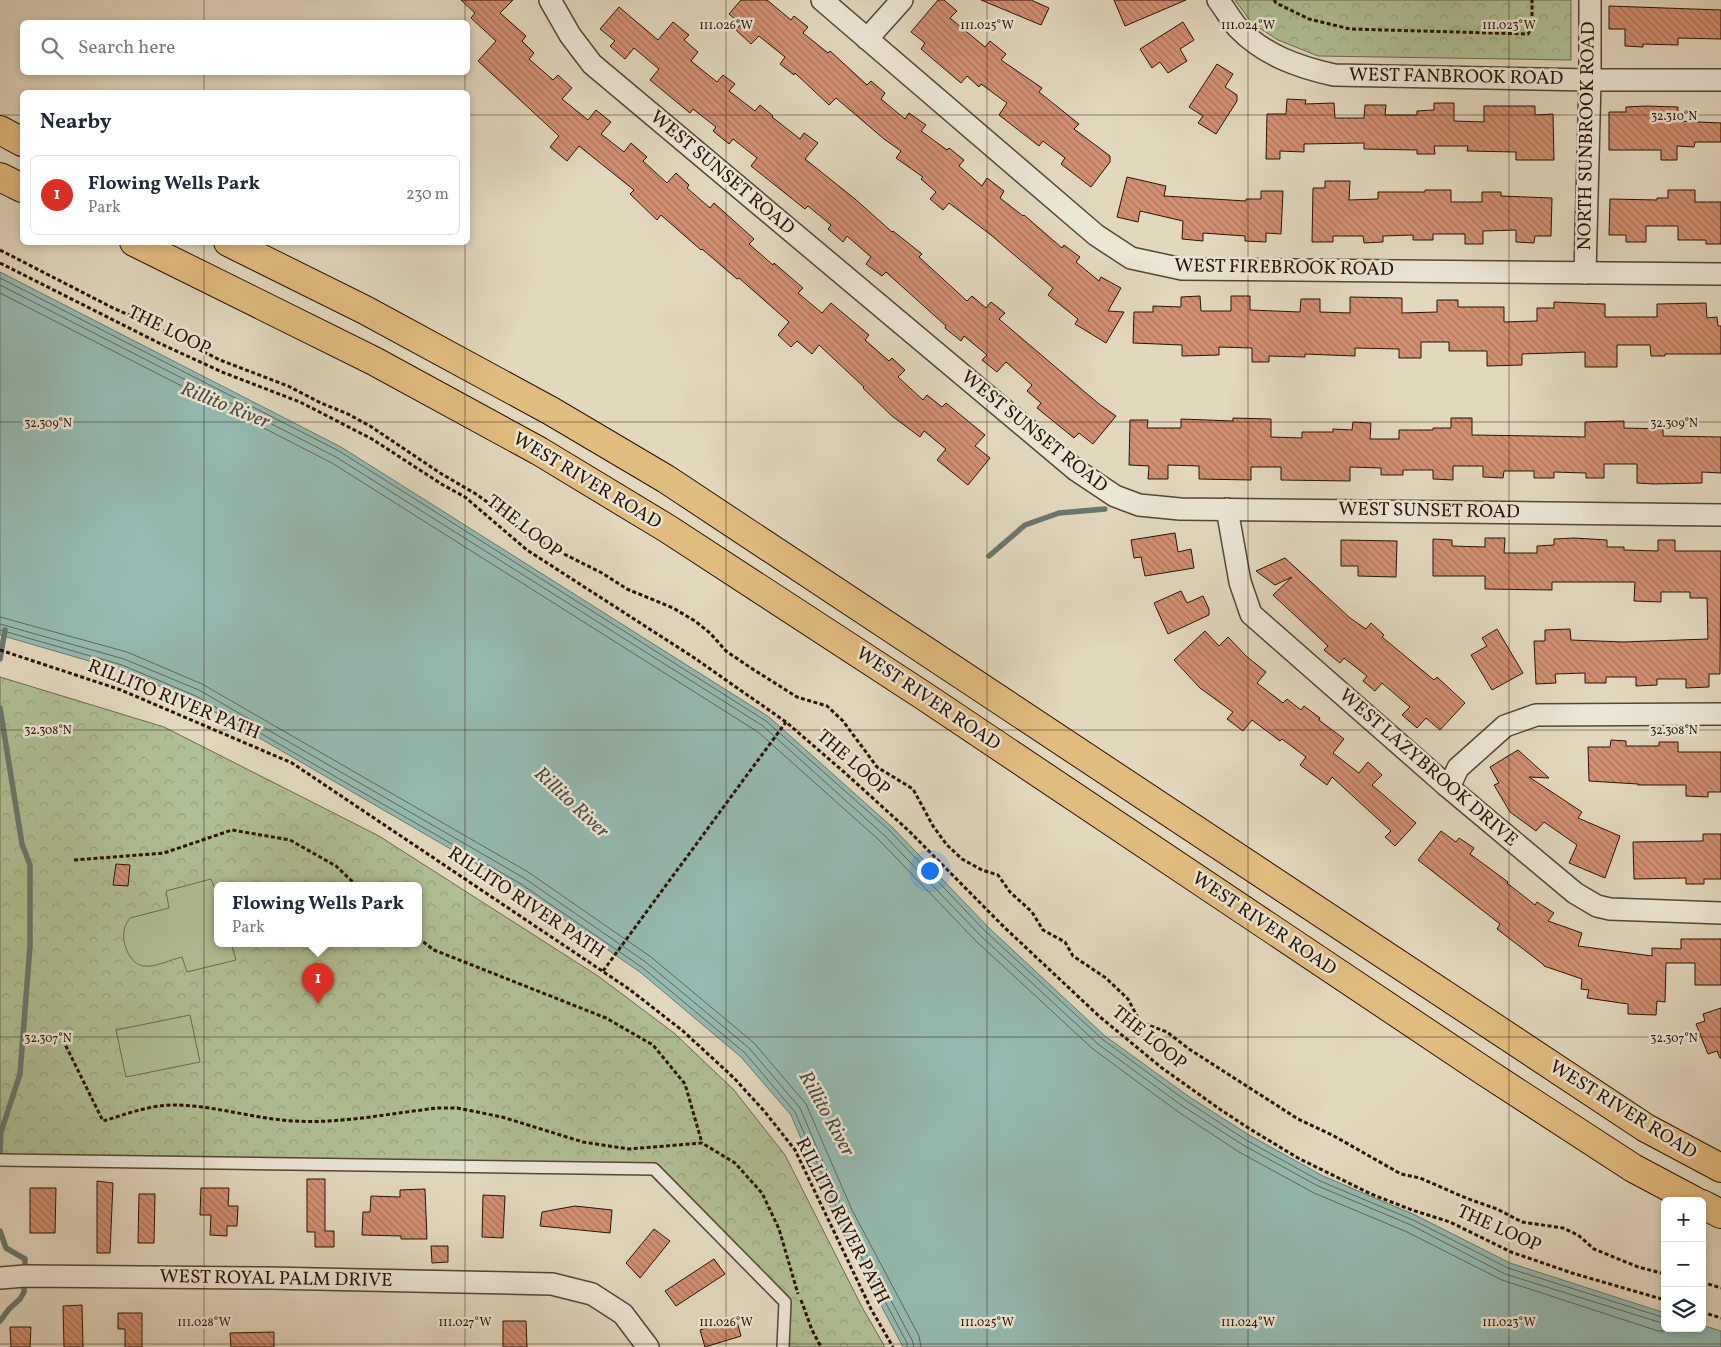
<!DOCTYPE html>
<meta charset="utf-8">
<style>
body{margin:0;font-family:Vollkorn,serif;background:#f2f2f3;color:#1f2937}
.controls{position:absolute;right:15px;bottom:15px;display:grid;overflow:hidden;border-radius:8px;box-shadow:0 2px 8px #0003}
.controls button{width:45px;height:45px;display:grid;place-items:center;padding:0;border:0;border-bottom:1px solid #e0e1e3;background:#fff;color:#1f2937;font:25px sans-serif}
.you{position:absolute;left:929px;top:870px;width:18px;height:18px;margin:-12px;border:4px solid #fff;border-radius:50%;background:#1a73e8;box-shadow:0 0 0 8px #1a73e833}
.badge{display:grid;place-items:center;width:32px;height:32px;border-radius:50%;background:#d93025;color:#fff;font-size:16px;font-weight:700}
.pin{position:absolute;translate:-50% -41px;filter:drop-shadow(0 1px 2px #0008)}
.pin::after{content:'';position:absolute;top:26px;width:18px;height:15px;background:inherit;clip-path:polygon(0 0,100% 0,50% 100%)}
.popup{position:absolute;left:214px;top:882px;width:208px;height:65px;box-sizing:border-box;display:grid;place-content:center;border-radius:8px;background:#fff;filter:drop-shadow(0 1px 4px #0005);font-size:16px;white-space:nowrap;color:#747a83}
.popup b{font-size:19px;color:#1f2937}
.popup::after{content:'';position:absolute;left:50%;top:100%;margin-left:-10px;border:10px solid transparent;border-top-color:#fff}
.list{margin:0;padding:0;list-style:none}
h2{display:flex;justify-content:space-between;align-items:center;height:65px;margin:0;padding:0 20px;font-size:21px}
h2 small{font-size:16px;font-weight:400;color:#747a83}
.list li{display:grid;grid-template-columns:32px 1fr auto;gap:15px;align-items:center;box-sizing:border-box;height:80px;margin:0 10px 10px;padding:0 10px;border:1px solid #e0e1e3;border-radius:8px}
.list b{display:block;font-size:19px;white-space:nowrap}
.list p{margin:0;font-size:16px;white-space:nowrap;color:#747a83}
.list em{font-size:16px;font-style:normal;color:#747a83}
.icon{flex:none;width:28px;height:28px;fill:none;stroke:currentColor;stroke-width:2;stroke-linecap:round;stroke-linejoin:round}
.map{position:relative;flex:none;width:1721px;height:1347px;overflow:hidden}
.search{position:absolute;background:#fff;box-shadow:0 2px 8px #0003;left:20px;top:20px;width:450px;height:55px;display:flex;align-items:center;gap:12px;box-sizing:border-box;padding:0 18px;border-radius:8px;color:#747a83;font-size:19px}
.panel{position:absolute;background:#fff;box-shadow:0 2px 8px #0003;left:20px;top:90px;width:450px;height:155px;border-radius:8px}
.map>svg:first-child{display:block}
</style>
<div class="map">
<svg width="1721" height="1347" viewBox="0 0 1721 1347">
<defs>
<pattern id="park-crowns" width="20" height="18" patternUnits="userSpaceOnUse" patternTransform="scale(1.25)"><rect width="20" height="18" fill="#b0bf93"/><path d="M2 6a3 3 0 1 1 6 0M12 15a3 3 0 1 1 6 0" fill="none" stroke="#98a37d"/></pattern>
<pattern id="building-back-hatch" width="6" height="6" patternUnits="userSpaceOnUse" patternTransform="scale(1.25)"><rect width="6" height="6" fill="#d29073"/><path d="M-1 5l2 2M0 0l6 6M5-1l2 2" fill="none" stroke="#ab745c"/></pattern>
</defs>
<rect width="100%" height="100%" fill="#e2d8be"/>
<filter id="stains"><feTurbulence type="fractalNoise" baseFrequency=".004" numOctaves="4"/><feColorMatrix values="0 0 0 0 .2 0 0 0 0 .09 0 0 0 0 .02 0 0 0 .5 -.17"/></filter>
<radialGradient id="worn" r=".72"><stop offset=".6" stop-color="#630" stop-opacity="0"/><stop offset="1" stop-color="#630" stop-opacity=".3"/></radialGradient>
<g fill="url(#park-crowns)" stroke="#6d684c" fill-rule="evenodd">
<polygon points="1235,0 1571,0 1571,60 1318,56 1278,40 1252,23"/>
<path d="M0 677 164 727 379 836 598 976 674 1033 733 1089 785 1155 863 1309 885 1347H788L790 1299 656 1164 0 1158ZM218 885H418V943H218Z"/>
</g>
<g fill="#b0bf93" stroke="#6d684c">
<path d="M211 879 216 892 218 891V943H231L236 960 187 972 182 957C173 959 153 968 144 966 131 965 122 945 124 932 124 927 127 922 130 918L169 908 166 891Z"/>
<polygon points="190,1015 200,1062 126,1077 116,1030"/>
</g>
<polygon fill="#95bab1" stroke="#6a776c" points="0,272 341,447 769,717 892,827 989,928 1105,1036 1188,1096 1249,1135 1323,1176 1415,1215 1510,1263 1665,1313 1665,1328 1702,1328 1702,1325 1721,1331 1721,1347 903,1347 835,1218 791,1115 741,1057 640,972 518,888 194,700 120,670 0,635"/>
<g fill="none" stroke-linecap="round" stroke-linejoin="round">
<g stroke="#60665b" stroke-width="1">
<polyline points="0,278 339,451 766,721 889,830 985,931 1102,1039 1185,1100 1246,1140 1320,1181 1413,1220 1508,1268 1665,1318"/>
<polyline points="0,285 336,457 763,726 884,835 981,936 1098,1044 1181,1105 1243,1145 1318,1186 1411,1225 1505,1274 1665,1324"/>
<polyline points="0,293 332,463 758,732 879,840 976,941 1093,1049 1177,1111 1239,1152 1314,1193 1407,1232 1502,1280 1658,1331 1666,1331 1674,1328"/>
<polyline points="0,617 127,652 202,684 528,872 651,957 754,1043 806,1104 852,1210 919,1336 921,1347"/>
<polyline points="0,624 124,659 199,690 524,878 647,963 749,1048 800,1108 845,1214 912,1340 914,1347"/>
<polyline points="0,630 122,665 196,696 521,884 643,968 745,1053 795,1112 840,1216 907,1343 907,1347"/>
</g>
<g stroke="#6a776c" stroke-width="5.5">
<polyline points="989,556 1025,525 1059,513 1105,509"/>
<polyline points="0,659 5,630"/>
<polyline points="0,708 22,844 30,865 30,946 20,1074 1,1132 0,1152"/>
<polyline points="0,1231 6,1248 25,1259 24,1292 20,1299 9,1309 0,1321"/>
</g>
</g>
<g fill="url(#building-back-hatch)" stroke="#2a1205">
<polygon points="461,0 513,0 500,13 526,36 522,41 534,53 529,59 553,80 558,75 572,88 562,99 588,120 596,110 611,122 601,134 624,152 631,143 647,157 643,161 667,183 676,173 689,185 687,188 710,208 714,203 754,239 749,244 773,265 774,263 803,288 798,293 822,313 831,303 869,335 865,340 889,361 892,358 905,370 898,377 923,400 927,395 942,407 946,403 985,435 975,446 990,458 968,485 937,460 946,449 924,431 920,437 892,416 863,388 864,387 819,345 812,354 797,341 791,347 778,335 789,322 739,278 737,279 702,249 701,250 661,215 657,220 630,194 634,190 579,146 567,161 550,147 559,136 478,61 496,41 471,18 475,13"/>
<polygon points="741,0 767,0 791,20 794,16 808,27 803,33 828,53 830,51 867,85 871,81 885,93 881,99 905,119 909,113 926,125 921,131 947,150 949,148 964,160 959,166 982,186 987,178 1004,191 1000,198 1023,216 1024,215 1062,248 1064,245 1080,257 1076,262 1099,281 1101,277 1121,288 1108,311 1124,312 1106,343 1075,324 1078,319 1048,295 1053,288 991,235 949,203 943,210 930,199 936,192 921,179 923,177 896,158 901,151 884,139 836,98 829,105 795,73 794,75 780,64 785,57 759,36 751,44 736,30 741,24 729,14"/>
<polygon points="938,0 944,0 957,11 950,18 985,47 990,41 1006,54 1001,60 1042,88 1039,92 1079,124 1074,129 1110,156 1110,162 1091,187 1061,164 1065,158 1043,141 1039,146 999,115 1007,103 981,84 979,87 967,76 961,83 921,49 925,43 911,32"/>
<polygon points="981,0 1031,0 1049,8 1041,25"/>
<polygon points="1114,0 1186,0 1125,26"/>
<polygon points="1609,6 1721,10 1721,39 1678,38 1678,45 1643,44 1643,47 1625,46 1625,29 1609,29"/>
<polygon points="619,7 658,40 673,22 689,35 684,40 698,52 691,61 717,82 723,75 735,84 729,91 755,111 760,105 773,116 772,117 800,139 804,133 818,143 805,159 855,199 892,232 893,231 922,254 919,257 967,301 972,296 986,308 991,302 1005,313 999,319 1099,404 1116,416 1093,444 1079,433 1074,438 1037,408 1041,403 1027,391 1032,385 1006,362 997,372 982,360 987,355 964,336 961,341 945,328 946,326 886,272 882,276 866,264 871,257 847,236 843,242 828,229 831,225 808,206 805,209 751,166 757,158 733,139 729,144 713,131 716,127 693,109 690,113 650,80 659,69 634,48 625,59 610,46 615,41 600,29"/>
<polygon points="1183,22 1194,40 1180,49 1187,61 1168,73 1160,62 1152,68 1140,49"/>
<polygon points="1217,64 1233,74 1225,87 1237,95 1237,101 1216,134 1198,123 1203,116 1189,107"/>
<polygon points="1287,99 1306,100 1305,104 1334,103 1335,118 1364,118 1365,105 1386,105 1385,115 1417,115 1417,111 1434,110 1434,103 1454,103 1454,121 1484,122 1484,106 1535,106 1535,115 1553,114 1554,160 1516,160 1516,152 1467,151 1468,146 1434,146 1435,154 1417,154 1417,150 1364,149 1364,143 1304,144 1304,152 1280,151 1280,159 1266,159 1267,114 1286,114"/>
<polygon points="1646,106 1678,107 1678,121 1721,123 1721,142 1695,142 1694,147 1677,146 1677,160 1661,160 1661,150 1609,150 1609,112 1626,112 1626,107"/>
<polygon points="1127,177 1166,186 1164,196 1246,201 1246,199 1261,199 1261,191 1283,191 1281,234 1266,233 1266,242 1245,241 1245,236 1203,233 1203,241 1182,239 1183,221 1140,211 1138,222 1117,217"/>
<polygon points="1325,181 1350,181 1349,200 1378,199 1378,192 1425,192 1425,190 1451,190 1451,202 1482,202 1482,192 1501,192 1501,196 1552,198 1551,236 1535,236 1534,243 1516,242 1516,230 1483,231 1483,244 1465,244 1465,234 1433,234 1433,240 1413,240 1413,235 1383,236 1383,242 1364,243 1363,236 1333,236 1333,242 1312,242 1313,188 1325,188"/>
<polygon points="1668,190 1695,190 1695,202 1721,202 1721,244 1706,244 1706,240 1678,240 1678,226 1646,226 1646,242 1626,242 1626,235 1609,235 1610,199 1657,200 1657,198 1668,198"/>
<polygon points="1200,296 1201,311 1231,311 1231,296 1250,296 1250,310 1300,312 1301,299 1320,299 1320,312 1350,313 1350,297 1402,298 1402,313 1437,312 1437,300 1458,300 1458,307 1504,307 1504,322 1537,321 1537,308 1554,308 1554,302 1605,304 1605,317 1657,317 1657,304 1706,303 1707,318 1717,317 1718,326 1721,326 1721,354 1665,354 1665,356 1651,356 1650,345 1617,345 1617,367 1585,367 1585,352 1522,354 1522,365 1487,366 1487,351 1449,351 1449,342 1421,342 1421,358 1399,358 1399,349 1355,348 1355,356 1305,354 1305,357 1269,356 1269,362 1252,362 1252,348 1219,347 1219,355 1182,356 1182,345 1133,343 1134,312 1153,312 1153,306 1181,307 1181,297"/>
<polygon points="1233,418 1271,419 1271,437 1302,438 1302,432 1333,432 1333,429 1352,430 1353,422 1371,423 1370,439 1399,439 1399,430 1433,430 1433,428 1451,428 1451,418 1472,418 1472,435 1536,436 1585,437 1585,422 1624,421 1624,428 1663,429 1663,436 1721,437 1721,473 1702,472 1702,483 1654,484 1637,483 1637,464 1604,464 1604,478 1586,478 1586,473 1554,472 1554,478 1534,478 1534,471 1504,471 1503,478 1483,477 1483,466 1453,466 1453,480 1433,479 1433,470 1403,470 1403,475 1381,475 1381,468 1350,467 1350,481 1281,480 1281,467 1251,467 1251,480 1199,479 1199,466 1168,465 1168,479 1148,479 1149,466 1129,465 1130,420 1148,420 1147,428 1181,428 1181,419 1233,421"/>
<polygon points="1175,533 1178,552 1191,549 1194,568 1145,576 1141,557 1134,558 1131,540"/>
<polygon points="1485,538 1505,538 1504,553 1537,553 1537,546 1554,545 1554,539 1574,538 1607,540 1607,547 1624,547 1624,550 1658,551 1658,540 1675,540 1675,551 1721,551 1720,674 1709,674 1709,687 1686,688 1686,679 1657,679 1657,685 1636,686 1636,677 1606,677 1606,683 1585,683 1585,673 1555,674 1556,683 1536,684 1534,641 1545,641 1545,630 1570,629 1571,640 1623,642 1708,639 1707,598 1690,598 1690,592 1661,592 1661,602 1634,601 1635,582 1552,582 1552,590 1485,589 1485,576 1433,576 1433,539 1452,540 1452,546 1485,547"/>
<polygon points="1341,540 1397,541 1396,577 1358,576 1358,566 1341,566"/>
<polygon points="1285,558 1350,618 1366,629 1371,623 1384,635 1382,637 1434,680 1437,677 1465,703 1440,730 1426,718 1417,728 1402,715 1410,707 1382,683 1375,691 1363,681 1367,676 1344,658 1340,663 1324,650 1328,646 1273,595 1292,577 1275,585 1256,571"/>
<polygon points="1181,591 1187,603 1203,596 1209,609 1209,615 1168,634 1154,603"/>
<polygon points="1497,629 1523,673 1492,690 1471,655 1487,646 1482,638"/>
<polygon points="1205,631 1219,646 1228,637 1246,656 1266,672 1257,683 1283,703 1287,699 1301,710 1304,706 1320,718 1319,720 1344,739 1333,753 1359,773 1368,762 1382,775 1372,785 1416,823 1395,846 1385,837 1391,831 1332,777 1327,785 1300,765 1306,757 1282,739 1280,741 1252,720 1243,731 1227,719 1233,712 1200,688 1174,660"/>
<polygon points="1611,740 1626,741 1626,746 1659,746 1659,742 1678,742 1678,752 1721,752 1721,792 1708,792 1708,797 1686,796 1686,785 1638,785 1638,784 1589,781 1588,747 1610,747"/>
<polygon points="1518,750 1549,778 1529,777 1582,812 1578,818 1620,836 1605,878 1569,863 1577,845 1544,822 1536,831 1510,812 1494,785 1499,783 1490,767"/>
<polygon points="1441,831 1456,842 1459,838 1474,848 1470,854 1508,882 1507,883 1535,905 1537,902 1554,913 1548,921 1582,933 1578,946 1652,956 1652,948 1681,949 1681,939 1721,939 1721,985 1695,985 1695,963 1666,963 1665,1002 1657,1001 1656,1015 1628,1014 1628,1004 1587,998 1589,990 1581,989 1582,979 1544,966 1544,965 1497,929 1500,924 1418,860"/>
<polygon points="1703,834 1721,834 1721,879 1704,879 1704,884 1686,884 1686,878 1634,879 1633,842 1703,841"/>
<polygon points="116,864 130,865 128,886 113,885"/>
<polygon points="1721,1008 1721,1058 1720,1058 1717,1051 1708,1054 1696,1024 1705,1021 1703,1014"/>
<polygon points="307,1179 325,1179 325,1231 334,1231 334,1247 315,1247 315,1232 307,1232"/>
<polygon points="97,1181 113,1183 110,1253 97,1253"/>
<polygon points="30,1188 56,1188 55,1233 30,1233"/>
<polygon points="201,1188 229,1188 228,1206 238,1206 237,1226 227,1226 227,1236 210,1235 211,1215 200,1215"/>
<polygon points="425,1189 427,1239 401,1239 401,1236 362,1235 363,1212 370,1212 371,1196 400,1197 400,1190"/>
<polygon points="139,1194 155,1194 154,1243 138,1243"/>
<polygon points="483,1195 505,1196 503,1238 482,1237"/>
<polygon points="575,1206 612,1210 610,1233 540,1226 542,1212"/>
<polygon points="654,1229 670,1241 640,1278 626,1263"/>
<polygon points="431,1246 448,1246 448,1262 432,1263"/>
<polygon points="714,1259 725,1274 676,1306 665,1291"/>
<polygon points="82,1305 83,1347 64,1347 63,1306"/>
<polygon points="118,1313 142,1313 142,1347 125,1347 125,1329 118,1329"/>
<polygon points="736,1318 741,1336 705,1347 700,1330"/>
<polygon points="503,1321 526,1321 527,1347 503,1347"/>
<polygon points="10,1327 31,1327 30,1347 11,1347"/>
<polygon points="274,1332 274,1347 231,1347 230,1333"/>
</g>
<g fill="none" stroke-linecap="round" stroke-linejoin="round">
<defs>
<polyline id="lane" points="0,1160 654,1169 785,1302 783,1347"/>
<g id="street">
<polyline points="550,0 570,35 592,64 1076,470 1115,496 1139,505 1180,509 1721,515"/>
<polyline points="822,0 1096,235 1131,258 1182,269 1721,274"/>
<path d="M1218 0C1225 9 1231 20 1238 28 1264 55 1298 67 1334 75L1590 80H1721"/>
<polyline points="867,39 902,0"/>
<polyline points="1585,273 1590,80 1590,0"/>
<polyline points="1227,509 1240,582 1251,614 1447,786 1575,893 1597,906 1610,909 1721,913"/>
<polyline points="1447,786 1451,783 1458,768 1505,726 1536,715 1721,714"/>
<polyline points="0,1278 25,1276 268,1278 552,1284 592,1294 623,1314 648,1347"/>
</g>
<g id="primary">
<polyline points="0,130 22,142"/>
<polyline points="0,177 22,188"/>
<polyline points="134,242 374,361 539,451 668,529 924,696 1484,1071 1633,1168 1695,1201"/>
<polyline points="228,242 365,310 551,411 666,479 1646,1128 1721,1168"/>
<polyline points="1702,1204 1721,1214"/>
</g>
</defs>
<use href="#lane" stroke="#584433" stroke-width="14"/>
<use href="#street" stroke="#584433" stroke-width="24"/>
<use href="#primary" stroke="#2a1205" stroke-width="30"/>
<g stroke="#2a1205" stroke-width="3" stroke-dasharray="4 2.5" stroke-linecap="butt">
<polyline points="1274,0 1276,3 1309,19 1350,29 1528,34 1532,27 1532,0"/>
<polyline points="0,250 113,308 156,327 220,360 288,386 321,403 348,414 370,426 440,473 476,494 500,511 526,535 602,573 627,589 673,608 695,621 710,633 726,651 751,668 797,697 827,706 843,721 877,767 913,789 933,826 947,845 962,859 982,870 998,875 1010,892 1032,912 1043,930 1065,942 1073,956 1106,978 1128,999 1140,1022 1167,1032 1189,1049 1298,1119 1334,1136 1401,1174 1420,1178 1466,1198 1497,1209 1522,1222 1563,1228 1578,1235 1594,1249 1638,1267 1665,1274"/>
<polyline points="0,263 159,343 222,372 300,402 372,439 443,485 465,497 527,550 693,657 786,722 844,772 909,831 1004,927 1100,1017 1162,1068 1221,1110 1250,1129 1298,1158 1371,1194 1412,1210 1450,1222 1511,1252 1572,1273 1665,1300"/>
<polyline points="0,650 121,690 292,763 629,989 683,1031 734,1078 765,1112 795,1150 871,1309 893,1347"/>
<polyline points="74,860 164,853 232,830 290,840 336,866 356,885"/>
<polyline points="418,938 434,950 606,1018 653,1045 685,1084 702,1143"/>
<polyline points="603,971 786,722"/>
<path d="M60 1034 103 1121C127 1114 152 1104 177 1105 217 1106 255 1119 294 1121 340 1124 392 1113 438 1108H457L502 1117 583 1142 629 1149 702 1143 735 1163 762 1193 779 1229 798 1294"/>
<polyline points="1702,1282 1721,1288"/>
<polyline points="801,1300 812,1330 821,1347"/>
<polyline points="1702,1312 1721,1318"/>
</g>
<use href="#lane" stroke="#ece6d5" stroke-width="11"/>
<use href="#street" stroke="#ece6d5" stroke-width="21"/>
<use href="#primary" stroke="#e1bc7f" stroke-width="28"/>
</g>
<path fill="none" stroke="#2a1205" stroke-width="1" stroke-opacity="0.45" d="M204 0V22M465 0V22M726 0V1347M987 0V1347M1248 0V1347M1509 0V1347M204 72V92M465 72V92M0 115H22M468 115H1721M204 242V1347M465 242V1347M0 422H1721M0 730H1721M0 1037H1721M0 1344H1721"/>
<g text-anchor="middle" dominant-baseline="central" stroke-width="5" stroke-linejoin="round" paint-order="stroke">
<g font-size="19" fill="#2a1205" stroke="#ece6d5">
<text transform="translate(1456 77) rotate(1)">WEST FANBROOK ROAD</text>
<text transform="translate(1587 136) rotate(-89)">NORTH SUNBROOK ROAD</text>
<text transform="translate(722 173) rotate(40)">WEST SUNSET ROAD</text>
<text transform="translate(1284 268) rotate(1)">WEST FIREBROOK ROAD</text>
<text transform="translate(169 331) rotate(26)">THE LOOP</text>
<text transform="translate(1034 432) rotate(39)">WEST SUNSET ROAD</text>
<text transform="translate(587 481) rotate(31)">WEST RIVER ROAD</text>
<text transform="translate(1429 511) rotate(1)">WEST SUNSET ROAD</text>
<text transform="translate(524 527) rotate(38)">THE LOOP</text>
<text transform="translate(928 699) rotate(34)">WEST RIVER ROAD</text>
<text transform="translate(174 700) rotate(22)">RILLITO RIVER PATH</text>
<text transform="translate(853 763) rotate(41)">THE LOOP</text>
<text transform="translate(1428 768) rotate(41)">WEST LAZYBROOK DRIVE</text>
<text transform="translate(526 903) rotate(34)">RILLITO RIVER PATH</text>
<text transform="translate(1264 924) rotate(34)">WEST RIVER ROAD</text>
<text transform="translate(1149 1038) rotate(39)">THE LOOP</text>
<text transform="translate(1623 1110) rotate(32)">WEST RIVER ROAD</text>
<text transform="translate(842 1221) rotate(63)">RILLITO RIVER PATH</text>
<text transform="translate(1499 1229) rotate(24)">THE LOOP</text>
<text transform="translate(276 1279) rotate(1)">WEST ROYAL PALM DRIVE</text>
</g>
<g font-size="20" font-style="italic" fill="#4f4d41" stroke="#ece6d5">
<text transform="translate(225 406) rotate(22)">Rillito River</text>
<text transform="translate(571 803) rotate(43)">Rillito River</text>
<text transform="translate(826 1114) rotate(61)">Rillito River</text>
</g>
</g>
<g font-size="12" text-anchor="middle" fill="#2a1205" stroke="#ece6d5" stroke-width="5" stroke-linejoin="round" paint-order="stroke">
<text x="726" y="29">111.026°W</text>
<text x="987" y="29">111.025°W</text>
<text x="1248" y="29">111.024°W</text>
<text x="1509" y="29">111.023°W</text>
<text x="1674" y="120">32.310°N</text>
<text x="48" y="427">32.309°N</text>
<text x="1674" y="427">32.309°N</text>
<text x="48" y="734">32.308°N</text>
<text x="1674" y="734">32.308°N</text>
<text x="48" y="1042">32.307°N</text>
<text x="1674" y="1042">32.307°N</text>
<text x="204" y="1326">111.028°W</text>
<text x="465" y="1326">111.027°W</text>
<text x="726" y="1326">111.026°W</text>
<text x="987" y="1326">111.025°W</text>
<text x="1248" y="1326">111.024°W</text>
<text x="1509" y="1326">111.023°W</text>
</g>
<rect width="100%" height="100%" filter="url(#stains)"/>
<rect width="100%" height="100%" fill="url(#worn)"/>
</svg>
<div class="controls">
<button>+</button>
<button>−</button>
<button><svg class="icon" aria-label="layers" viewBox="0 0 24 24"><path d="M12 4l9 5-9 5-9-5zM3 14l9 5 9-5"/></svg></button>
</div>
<div class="you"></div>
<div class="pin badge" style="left:318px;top:1004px">1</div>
<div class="popup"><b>Flowing Wells Park</b>Park</div>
<div class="search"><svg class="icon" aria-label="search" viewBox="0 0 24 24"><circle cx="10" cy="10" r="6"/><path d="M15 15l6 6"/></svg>Search here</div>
<section class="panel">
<h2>Nearby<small></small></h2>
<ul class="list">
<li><span class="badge">1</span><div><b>Flowing Wells Park</b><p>Park</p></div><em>230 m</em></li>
</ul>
</section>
</div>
